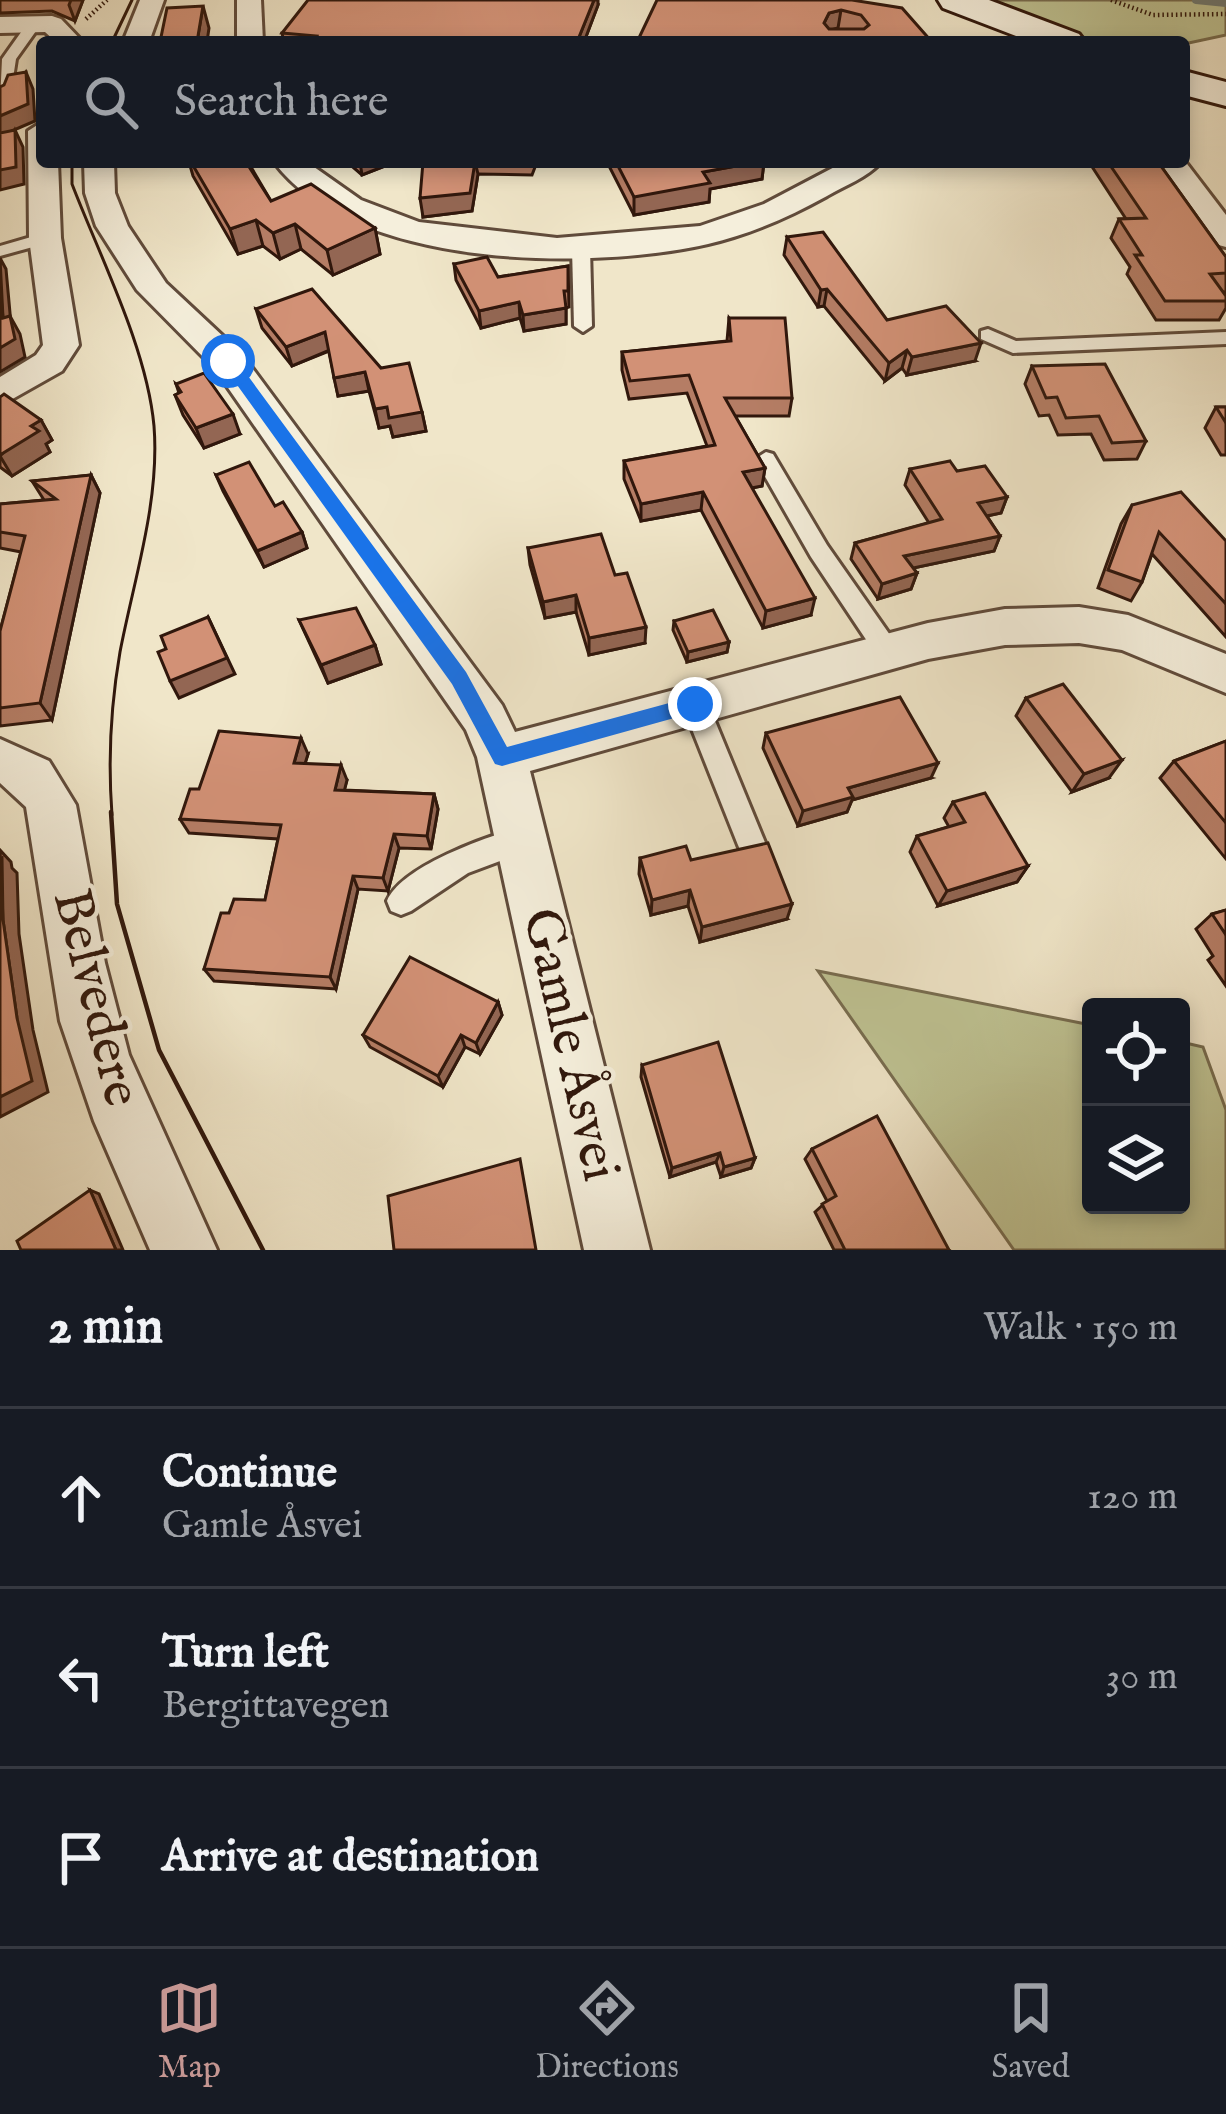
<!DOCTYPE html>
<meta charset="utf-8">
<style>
body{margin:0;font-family:"IM FELL English",serif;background:#242831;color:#f1f3f6}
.controls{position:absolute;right:36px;bottom:36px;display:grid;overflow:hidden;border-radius:12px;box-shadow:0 6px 18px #0003}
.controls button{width:108px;height:108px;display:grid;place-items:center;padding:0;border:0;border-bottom:3px solid #363941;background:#171b24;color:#f1f3f6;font:60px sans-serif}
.stop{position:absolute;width:36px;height:36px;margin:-27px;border:9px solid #1a73e8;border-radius:50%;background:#fff}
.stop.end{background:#1a73e8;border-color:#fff;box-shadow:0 3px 12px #0008}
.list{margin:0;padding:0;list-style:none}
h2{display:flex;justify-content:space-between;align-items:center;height:156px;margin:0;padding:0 48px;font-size:51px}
h2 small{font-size:39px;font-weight:400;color:#9ea1a6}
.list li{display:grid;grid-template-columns:78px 1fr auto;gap:36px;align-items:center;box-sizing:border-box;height:180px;padding:0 48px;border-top:3px solid #363941}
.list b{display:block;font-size:45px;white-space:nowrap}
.list p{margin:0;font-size:39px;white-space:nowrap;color:#9ea1a6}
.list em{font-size:39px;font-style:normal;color:#9ea1a6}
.icon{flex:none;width:66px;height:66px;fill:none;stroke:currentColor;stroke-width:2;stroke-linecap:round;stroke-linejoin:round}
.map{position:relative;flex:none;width:1226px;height:1250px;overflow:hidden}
.search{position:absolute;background:#171b24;box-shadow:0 6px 18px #0003;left:36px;right:36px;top:36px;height:132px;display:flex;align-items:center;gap:30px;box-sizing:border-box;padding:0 42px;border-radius:12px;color:#9ea1a6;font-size:45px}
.sheet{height:696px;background:#171b24}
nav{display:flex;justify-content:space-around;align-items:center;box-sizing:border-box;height:168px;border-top:3px solid #363941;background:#171b24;font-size:33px;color:#9ea1a6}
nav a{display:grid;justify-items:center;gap:6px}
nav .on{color:#c59692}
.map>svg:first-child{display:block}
</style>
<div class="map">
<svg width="1226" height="1250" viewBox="0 0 1226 1250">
<rect width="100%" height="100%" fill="#f0e6c9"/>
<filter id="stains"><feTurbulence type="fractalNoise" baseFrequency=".00167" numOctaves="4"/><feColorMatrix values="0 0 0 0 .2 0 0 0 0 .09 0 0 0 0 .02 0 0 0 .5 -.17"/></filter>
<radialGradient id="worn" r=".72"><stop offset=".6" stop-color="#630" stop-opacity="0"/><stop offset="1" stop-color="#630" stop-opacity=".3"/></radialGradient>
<g fill="#bfc393" stroke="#786d50" stroke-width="3">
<polygon points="987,0 1226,0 1226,35 1184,44 1096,42"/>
<polygon points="818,971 1091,1025 1091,1205 1181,1205 1181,1042 1203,1047 1226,1110 1226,1250 1014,1250"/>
</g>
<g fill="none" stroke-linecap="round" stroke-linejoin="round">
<polyline stroke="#707b74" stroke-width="8" points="1196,0 1226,3"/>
<defs>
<g id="lane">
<polygon points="29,21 41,24 16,59 10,98 0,102 2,59"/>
<polygon points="45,233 54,238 51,242 0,256 0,246"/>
<polygon points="581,243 590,248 592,326 583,332 574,326 572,248"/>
<polygon points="988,329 1016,341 1226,332 1226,344 1013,353 981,339 981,331"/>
<polygon points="766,452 773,454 827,545 897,645 900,652 897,659 879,659 811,557 755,459"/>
<polygon points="695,693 704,697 708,704 766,845 762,854 752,858 742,854 738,845 682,704 686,697"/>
<path d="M522 827 532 831 536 840 532 849 468 873 411 911 401 915 391 911 387 901C402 866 486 837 522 827Z"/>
</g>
<g id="street">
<polygon points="140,0 164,0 149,42 123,42"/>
<polygon points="237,0 261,0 263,42 237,42"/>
<polygon points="52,16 61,19 83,42 56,42 45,32 0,33 0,17"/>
<polygon points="42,122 42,162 58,162 61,238 79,345 62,371 0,406 0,377 36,355 43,345 29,238 28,131"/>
<polygon points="1184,160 1226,215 1226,247 1215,244 1155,162"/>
<polygon points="84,162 114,162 115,193 128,226 166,283 241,353 502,705 515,732 928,623 1005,609 1079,607 1128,615 1226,654 1226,693 1122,650 1079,643 1005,645 928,659 530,771 650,1250 584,1250 477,757 466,730 215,369 137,290 96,226 85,193"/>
<path d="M274 162H307L361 200 419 222 557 238 700 226 764 204 844 162H881C868 177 844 186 827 196 789 217 751 234 708 244 590 271 354 269 274 162Z"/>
<polygon points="0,739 49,761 76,805 105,963 129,1055 217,1250 150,1250 94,1121 60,1021 26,807 0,783"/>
</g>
<g id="secondary">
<polygon points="938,0 989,0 1079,34 1085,42 1032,42 943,8"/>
<polygon points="1184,71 1226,82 1226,106 1184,95"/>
</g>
</defs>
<use href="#lane" stroke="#604b3b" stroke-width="6"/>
<use href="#street" stroke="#604b3b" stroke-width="6"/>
<use href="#secondary" stroke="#30170c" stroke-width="6"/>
<g stroke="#30170c" stroke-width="4.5" stroke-dasharray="1.5 3" stroke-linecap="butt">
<polyline points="1111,0 1153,15 1226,14"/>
<polyline points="86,19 107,0"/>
</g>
<use href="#lane" fill="#f5efdc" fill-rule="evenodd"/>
<use href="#street" fill="#f5efdc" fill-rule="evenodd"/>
<use href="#secondary" fill="#f5efdc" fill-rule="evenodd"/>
<g stroke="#30170c" stroke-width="3">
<polyline points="112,42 132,0"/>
<path d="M72 162V184C100 257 147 348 154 426 160 501 134 579 120 652 111 704 108 762 112 815"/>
</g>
<polyline stroke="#30170c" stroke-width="4.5" points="111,812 117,904 159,1050 263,1250"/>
</g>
<g fill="#b57d65" stroke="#30170c" stroke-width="3">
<polygon points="0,0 83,0 75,21 52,11 0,13"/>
<polygon points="852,0 932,42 637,42"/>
<polygon points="598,5 584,42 284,42 282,33"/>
<polygon points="189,162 248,162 271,201 375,228 380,254 333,275 301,249 280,259 263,246 238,254 193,176"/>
<polygon points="347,162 395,162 362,175"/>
<polygon points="423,162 537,162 532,175 478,174 472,211 423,217"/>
<polygon points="607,162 764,162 762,179 710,189 709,202 634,215"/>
<polygon points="1089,162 1158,162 1226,257 1226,292 1223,292 1226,296 1226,308 1219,320 1156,320 1127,274 1130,267 1111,238 1119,219 1126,219"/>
<polygon points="787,237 887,320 975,361 907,375 902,368 885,381 824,306 818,307 784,255"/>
<polygon points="454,264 498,277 568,266 569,307 566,308 566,324 524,331 520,318 481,328 456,280"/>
<polygon points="256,309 381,368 422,412 426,431 393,437 390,426 379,428 369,391 338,396 329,351 292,366 262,328"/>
<polygon points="729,318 792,398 789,416 735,416 765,468 762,486 752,488 811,615 763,628 701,510 641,521 624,479 624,461 707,446 687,393 629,399 622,370 622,352 727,341"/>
<polygon points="1032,366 1146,441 1137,459 1104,460 1091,434 1058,435 1049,415 1039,416 1025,384"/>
<polygon points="176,384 240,434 204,448 183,415 175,395 179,393"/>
<polygon points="0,397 41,420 52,440 46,444 50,452 12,476 0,467"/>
<polygon points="1216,407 1226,407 1226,455 1221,455 1205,428"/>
<polygon points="910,469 957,471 1007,497 1001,513 987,516 1000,536 994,551 913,568 917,573 911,589 878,599 851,559 855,543 929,523 905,485"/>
<polygon points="91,475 100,493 52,720 0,726 0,631 21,552 0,548 0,504 44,500 32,481"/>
<polygon points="216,475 275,506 302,532 307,548 264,567 223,491"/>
<polygon points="1132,505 1226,541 1226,637 1152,554 1142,582 1131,601 1098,588 1121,524"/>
<polygon points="528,548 615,575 645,643 589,655 576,612 545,618 530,565"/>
<polygon points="299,620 375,645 381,664 328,683"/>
<polygon points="674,621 729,642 727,652 687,662 673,630"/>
<polygon points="1026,698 1109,778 1072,792 1016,716"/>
<polygon points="766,733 931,778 852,800 847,812 798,826 763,748"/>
<polygon points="1226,741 1226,859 1160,778 1174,761"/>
<polygon points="308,754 305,763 347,780 344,790 434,794 438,809 431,849 399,848 388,891 358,889 336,989 214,981 204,969 229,913 265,900 278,839 189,833 180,819"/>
<polygon points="953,802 1028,866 1017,882 938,906 910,852 917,836 949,827 944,818"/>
<polygon points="640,858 691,860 787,919 700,942 688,906 651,915 639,874"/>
<polygon points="1226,910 1226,986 1208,960 1213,956 1196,929 1212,914"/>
<polygon points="498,1002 502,1015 480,1054 465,1047 443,1087 370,1047 363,1035"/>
<polygon points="642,1065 755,1158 751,1168 721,1177 716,1162 670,1177 641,1077"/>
<polygon points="812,1149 949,1250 834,1250 815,1212 827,1201 805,1159"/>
</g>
<g fill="#936653" stroke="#30170c" stroke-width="3">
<polygon points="71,0 83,0 75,21 69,5"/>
<polygon points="594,0 598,0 598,5 584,42 577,42"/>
<polygon points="203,6 209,28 207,42 197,42"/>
<polygon points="841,10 838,28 827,31 824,23 829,13"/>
<polygon points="26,72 33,89 35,121 0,136 0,116"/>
<polygon points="15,130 23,147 24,184 0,190 0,170"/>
<polygon points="360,162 395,162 362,175"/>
<polygon points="475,162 478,174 472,211 423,217 420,198"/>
<polygon points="758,162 764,162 762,179 710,189 709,202 634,215 634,197 703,172"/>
<polygon points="256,220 263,246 238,254 230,229"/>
<polygon points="295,224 301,249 280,259 273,233"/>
<polygon points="375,228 380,254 333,275 327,250"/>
<polygon points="0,258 6,269 12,335 3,318"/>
<polygon points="827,289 824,306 818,307 821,290"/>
<polygon points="519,302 520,318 481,328 479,311"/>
<polygon points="566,308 566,324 524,331 523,315"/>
<polygon points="10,316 20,334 25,357 0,372 0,348"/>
<polygon points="325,332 330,350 292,366 286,347"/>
<polygon points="981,343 975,361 907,375 912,357"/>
<polygon points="907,350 902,368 885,381 889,363"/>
<polygon points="365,372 369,391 338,396 334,378"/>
<polygon points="387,407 422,412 426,431 393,437 390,426 379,428 375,409"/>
<polygon points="233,414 240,434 204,448 196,428"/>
<polygon points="41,420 52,440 46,444 50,452 12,476 0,456 31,426"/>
<polygon points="765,468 762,486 741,490 743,472"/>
<polygon points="91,475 100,493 52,720 40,703"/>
<polygon points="703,492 701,510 641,521 641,504"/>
<polygon points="1007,497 1001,513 972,519 978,503"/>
<polygon points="302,532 307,548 264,567 257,551"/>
<polygon points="1000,536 994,551 899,571 904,556"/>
<polygon points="917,573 911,589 878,599 882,584"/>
<polygon points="576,595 576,612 545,618 543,602"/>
<polygon points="815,598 811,615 763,628 766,611"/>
<polygon points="208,617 235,674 179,698 170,681"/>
<polygon points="646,627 645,643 589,655 589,638"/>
<polygon points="729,642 727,652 687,662 688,652"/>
<polygon points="375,645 381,664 328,683 321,665"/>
<polygon points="301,738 308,754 301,777 294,763"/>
<polygon points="1122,760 1109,778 1072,792 1084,774"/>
<polygon points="938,763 931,778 852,800 847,812 798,826 803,811 848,788"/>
<polygon points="341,765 347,780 341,804 335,790"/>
<polygon points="434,794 438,809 431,849 427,836"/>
<polygon points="394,834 399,848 388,891 383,878"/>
<polygon points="0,850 11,862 12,868 17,873 19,934 33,1030 48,1092 0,1117 0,1097 17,1018 3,920"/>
<polygon points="1028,866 1017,882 938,906 947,891"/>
<polygon points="353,876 358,889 336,989 330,977"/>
<polygon points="690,890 688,906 651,915 652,900"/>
<polygon points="792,904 787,919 700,942 702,927"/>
<polygon points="498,1002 502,1015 480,1054 476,1043"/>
<polygon points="461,1035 465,1047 443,1087 438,1076"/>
<polygon points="720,1153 716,1162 670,1177 672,1168"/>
<polygon points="755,1158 751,1168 721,1177 724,1167"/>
<polygon points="90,1190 99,1194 123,1250 116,1250"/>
</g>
<g fill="#d29176" stroke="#30170c" stroke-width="3" fill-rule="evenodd">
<polygon points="308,0 594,0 577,42 315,42 317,36 282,33"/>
<path d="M657 0H852L902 8 932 42H637ZM841 10 861 15 869 25 864 29H829L824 23 829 13Z"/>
<polygon points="203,6 197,42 160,42 167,8"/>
<polygon points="26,72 28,104 0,116 0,87 4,85 8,75"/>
<polygon points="15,130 16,167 0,170 0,133"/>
<polygon points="191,162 246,162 271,201 311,184 375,228 327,250 295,224 273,233 256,220 230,229"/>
<polygon points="423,162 475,162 470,193 420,198"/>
<polygon points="616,162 758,162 703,172 710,183 634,197"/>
<polygon points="1108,162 1158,162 1226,257 1226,273 1210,274 1226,296 1226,301 1165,301 1135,255 1142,255 1119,219 1146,218"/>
<polygon points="823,232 887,320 946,306 981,343 912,357 907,350 889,363 827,289 821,290 787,237"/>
<polygon points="487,257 498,277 568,266 568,291 564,291 566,308 523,315 519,302 479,311 454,264"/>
<polygon points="0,288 3,318 10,316 15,339 0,348"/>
<polygon points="312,289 381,368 409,363 422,412 389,418 387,407 375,409 365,372 334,378 325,332 286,347 256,309"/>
<polygon points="729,318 785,318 792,398 725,398 765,468 743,472 815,598 766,611 703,492 641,504 624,461 715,445 689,375 630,381 622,352 731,341"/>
<polygon points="1105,364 1146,441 1112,443 1099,416 1066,418 1057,397 1046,398 1032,366"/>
<polygon points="204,373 233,414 196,428 175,395 181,392 176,384"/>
<polygon points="4,394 41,420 31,426 39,431 0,455 0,397"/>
<polygon points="1216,407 1226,407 1226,423"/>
<polygon points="950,461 957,471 985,466 1007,497 978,503 1000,536 904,556 917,573 882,584 855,543 942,519 910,469"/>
<polygon points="249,462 275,506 283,502 302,532 257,551 216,475"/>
<polygon points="91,475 40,703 0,708 0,631 25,536 0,532 0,504 56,499 32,481"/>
<polygon points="1181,492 1226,541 1226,604 1159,532 1142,582 1108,570 1132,505"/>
<polygon points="601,534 615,575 627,573 646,627 589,638 576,595 543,602 528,548"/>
<polygon points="356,608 375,645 321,665 299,620"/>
<polygon points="713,610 729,642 688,652 674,621"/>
<polygon points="208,617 227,658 170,681 158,652 166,649 161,636"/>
<polygon points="1063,684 1122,760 1084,774 1026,698"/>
<polygon points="900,697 938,763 848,788 853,797 803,811 766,733"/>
<polygon points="219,731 301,738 294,763 341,765 335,790 434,794 427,836 394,834 383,878 353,876 330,977 204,969 221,913 229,913 234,899 265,900 281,825 180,819 190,789 199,789"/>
<polygon points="1226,741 1226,823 1174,761"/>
<polygon points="985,793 1028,866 947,891 917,836 965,822 953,802"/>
<polygon points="768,843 792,904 702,927 690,890 652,900 640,858 686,846 691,860"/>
<polygon points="2,858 3,920 17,1018 32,1081 0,1097 0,859"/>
<polygon points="1226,910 1226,935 1212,914"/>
<polygon points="410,957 498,1002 476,1043 461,1035 438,1076 363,1035"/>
<polygon points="718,1042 755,1158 724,1167 720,1153 672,1168 642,1065"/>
<polygon points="877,1116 949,1250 845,1250 822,1204 836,1196 812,1149"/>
<polygon points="520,1159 536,1250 394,1250 388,1196"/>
<polygon points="90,1190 116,1250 21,1250 17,1241"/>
</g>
<polygon fill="#1a73e8" points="222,357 234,357 466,672 507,747 695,696 706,704 703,710 502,766 495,764 452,684 222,364"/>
<g text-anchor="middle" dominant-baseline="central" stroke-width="9" stroke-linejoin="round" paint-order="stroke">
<g font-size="54" fill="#30170c" stroke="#f5efdc">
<text transform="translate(95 998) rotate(76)">Belvedere</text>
<text transform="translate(569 1045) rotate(77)">Gamle Åsvei</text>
</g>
</g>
<rect width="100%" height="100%" filter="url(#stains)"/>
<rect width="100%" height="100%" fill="url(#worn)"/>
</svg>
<div class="controls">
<button><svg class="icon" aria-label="locate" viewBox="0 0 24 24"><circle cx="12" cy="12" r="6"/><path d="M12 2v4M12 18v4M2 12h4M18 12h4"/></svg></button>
<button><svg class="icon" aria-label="layers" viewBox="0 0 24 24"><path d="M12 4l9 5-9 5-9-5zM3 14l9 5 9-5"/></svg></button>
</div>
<div class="stop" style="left:228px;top:361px"></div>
<div class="stop end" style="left:695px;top:704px"></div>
<div class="search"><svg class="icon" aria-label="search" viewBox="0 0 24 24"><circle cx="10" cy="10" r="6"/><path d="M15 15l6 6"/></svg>Search here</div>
</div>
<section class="sheet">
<h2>2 min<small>Walk · 150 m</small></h2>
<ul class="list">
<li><svg class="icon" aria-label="ahead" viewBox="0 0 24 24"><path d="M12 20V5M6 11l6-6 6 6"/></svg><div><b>Continue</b><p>Gamle Åsvei</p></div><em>120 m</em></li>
<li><svg class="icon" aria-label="left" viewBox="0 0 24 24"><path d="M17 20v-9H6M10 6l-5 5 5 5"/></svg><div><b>Turn left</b><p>Bergittavegen</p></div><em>30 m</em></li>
<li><svg class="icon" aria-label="arrive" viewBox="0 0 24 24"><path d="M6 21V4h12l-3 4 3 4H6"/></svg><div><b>Arrive at destination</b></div></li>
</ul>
</section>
<nav>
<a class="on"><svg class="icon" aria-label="map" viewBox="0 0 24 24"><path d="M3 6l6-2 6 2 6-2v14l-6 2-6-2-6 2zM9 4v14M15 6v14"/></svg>Map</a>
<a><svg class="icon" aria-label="directions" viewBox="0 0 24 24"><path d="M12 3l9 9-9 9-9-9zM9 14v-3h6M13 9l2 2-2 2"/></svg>Directions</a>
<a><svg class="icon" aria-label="saved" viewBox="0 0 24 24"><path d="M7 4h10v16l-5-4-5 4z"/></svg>Saved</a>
</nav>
